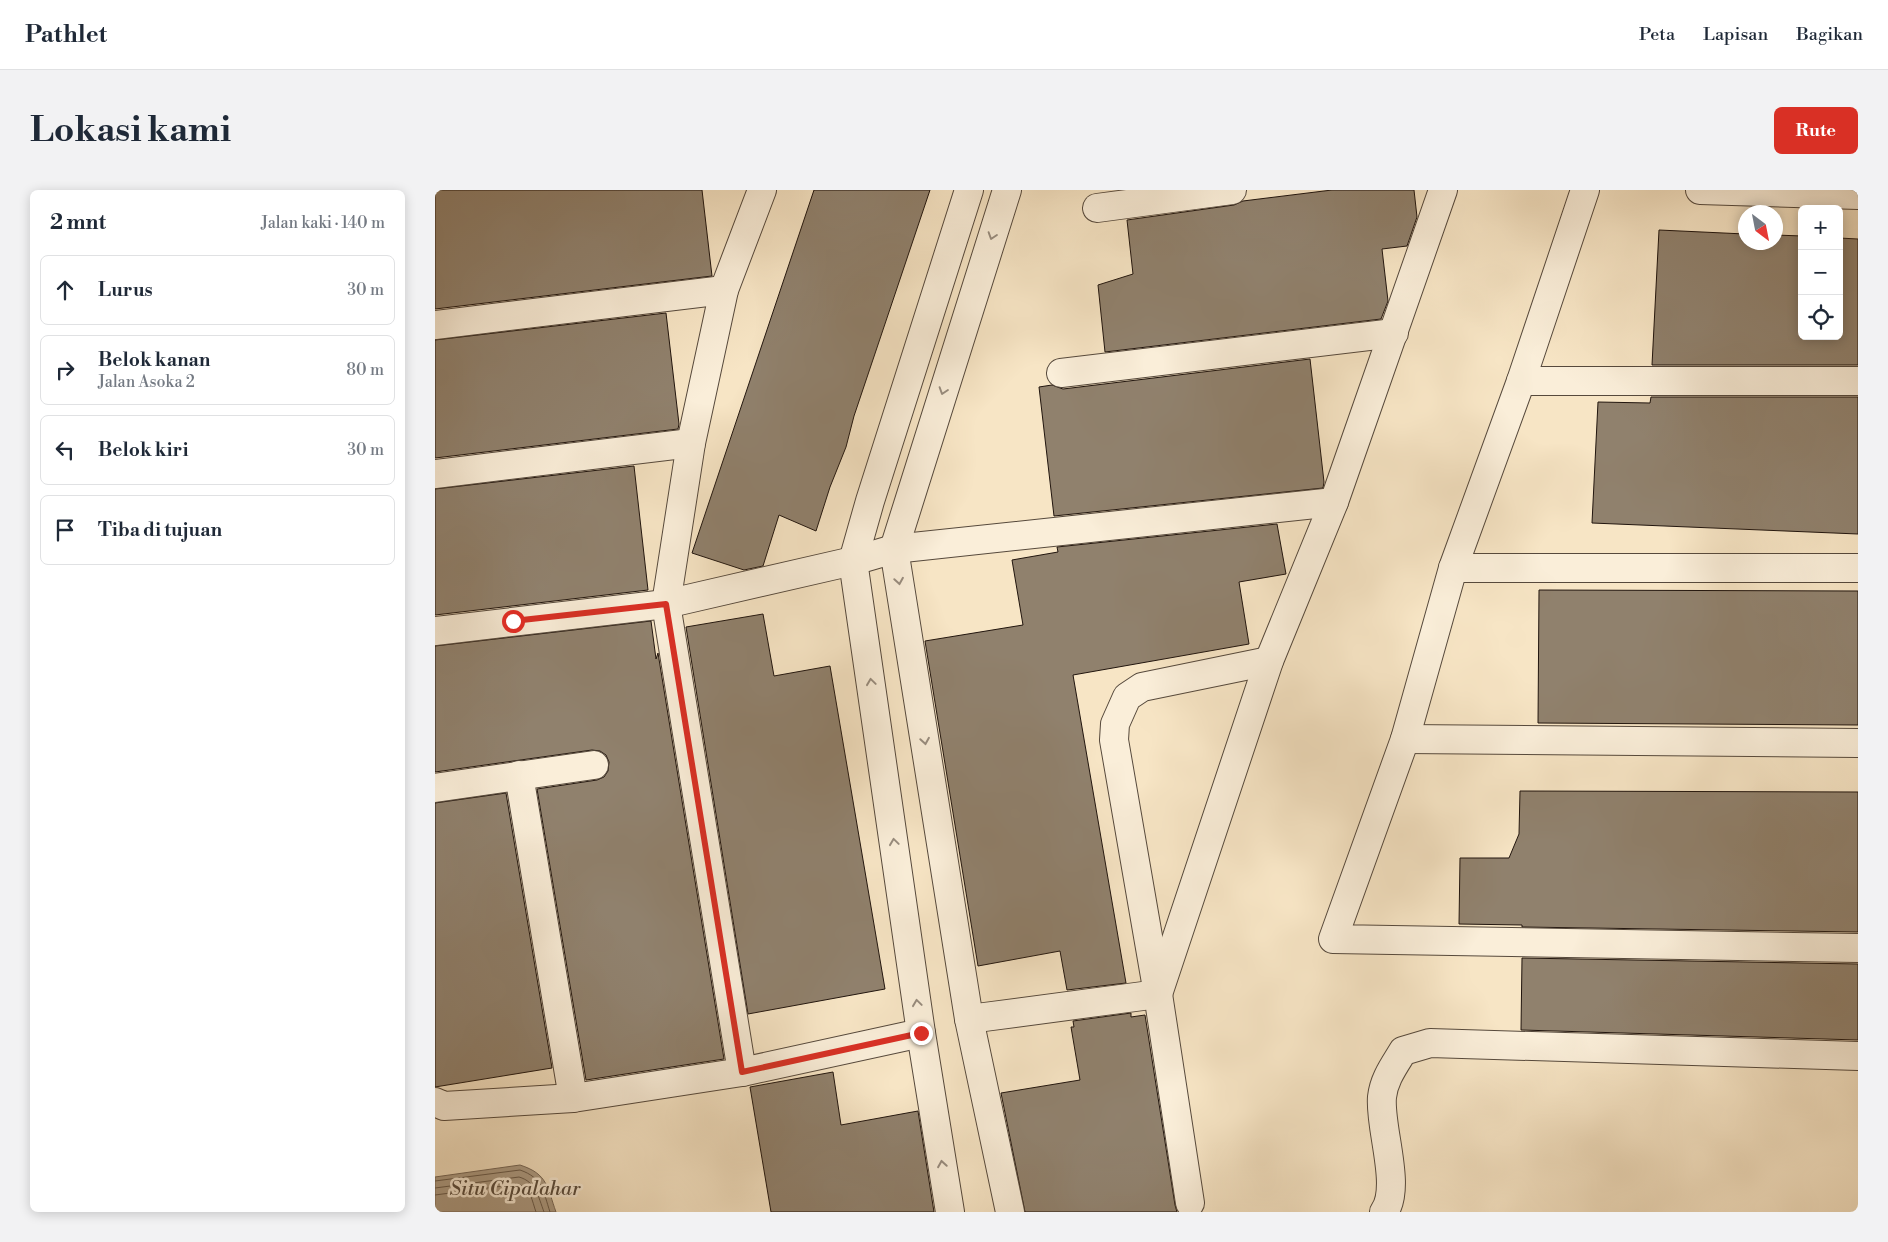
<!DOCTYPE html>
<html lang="id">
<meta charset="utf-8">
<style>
body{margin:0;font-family:"Libre Bodoni",serif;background:#f2f2f3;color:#1f2937}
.controls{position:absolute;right:15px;top:15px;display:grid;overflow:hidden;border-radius:8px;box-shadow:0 2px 12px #0003}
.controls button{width:45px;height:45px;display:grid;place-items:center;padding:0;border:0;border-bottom:1px solid #e0e1e3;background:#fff;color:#1f2937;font:25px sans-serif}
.compass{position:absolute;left:1303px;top:15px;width:45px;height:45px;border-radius:50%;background:#fff;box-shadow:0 2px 12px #0003;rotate:148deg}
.stop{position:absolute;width:15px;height:15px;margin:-11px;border:4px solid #d93025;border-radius:50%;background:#fff}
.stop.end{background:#d93025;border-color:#fff;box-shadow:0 1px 5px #0008}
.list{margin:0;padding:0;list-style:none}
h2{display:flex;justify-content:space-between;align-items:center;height:65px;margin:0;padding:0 20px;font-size:21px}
h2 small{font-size:16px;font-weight:400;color:#747a83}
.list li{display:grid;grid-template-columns:32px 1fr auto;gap:15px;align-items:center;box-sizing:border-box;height:70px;margin:0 10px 10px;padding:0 10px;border:1px solid #e0e1e3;border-radius:8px}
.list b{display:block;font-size:19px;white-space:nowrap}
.list p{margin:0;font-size:16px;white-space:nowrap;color:#747a83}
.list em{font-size:16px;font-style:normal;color:#747a83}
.icon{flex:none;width:28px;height:28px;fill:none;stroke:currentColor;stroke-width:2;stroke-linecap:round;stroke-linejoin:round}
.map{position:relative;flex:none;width:1423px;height:1022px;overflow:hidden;border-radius:8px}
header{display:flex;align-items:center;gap:30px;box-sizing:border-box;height:70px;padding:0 25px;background:#fff;border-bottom:1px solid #e0e1e3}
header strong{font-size:24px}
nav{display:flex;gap:28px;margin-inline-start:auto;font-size:18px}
.intro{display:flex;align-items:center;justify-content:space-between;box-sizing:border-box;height:120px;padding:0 30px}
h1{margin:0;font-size:35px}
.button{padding:12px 22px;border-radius:8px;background:#d93025;color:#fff;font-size:18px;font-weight:700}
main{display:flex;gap:30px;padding:0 30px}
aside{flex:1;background:#fff;border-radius:8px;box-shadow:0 2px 12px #0003}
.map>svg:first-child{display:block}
</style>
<header>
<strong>Pathlet</strong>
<nav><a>Peta</a><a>Lapisan</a><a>Bagikan</a></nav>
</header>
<div class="intro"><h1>Lokasi kami</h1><a class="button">Rute</a></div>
<main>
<aside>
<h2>2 mnt<small>Jalan kaki · 140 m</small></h2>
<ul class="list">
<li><svg class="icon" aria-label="ahead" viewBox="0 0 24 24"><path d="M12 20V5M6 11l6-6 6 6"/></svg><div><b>Lurus</b></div><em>30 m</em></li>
<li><svg class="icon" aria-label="right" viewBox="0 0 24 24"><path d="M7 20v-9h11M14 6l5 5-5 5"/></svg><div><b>Belok kanan</b><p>Jalan Asoka 2</p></div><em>80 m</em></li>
<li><svg class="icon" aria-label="left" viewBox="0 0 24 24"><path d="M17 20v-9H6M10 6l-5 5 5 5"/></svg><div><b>Belok kiri</b></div><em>30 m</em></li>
<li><svg class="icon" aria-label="arrive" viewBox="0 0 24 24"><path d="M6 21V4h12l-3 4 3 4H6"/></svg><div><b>Tiba di tujuan</b></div></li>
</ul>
</aside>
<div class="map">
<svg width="1423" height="1022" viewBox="0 0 1423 1022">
<rect width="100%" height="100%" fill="#f7e5c5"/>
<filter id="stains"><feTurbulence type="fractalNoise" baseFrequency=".004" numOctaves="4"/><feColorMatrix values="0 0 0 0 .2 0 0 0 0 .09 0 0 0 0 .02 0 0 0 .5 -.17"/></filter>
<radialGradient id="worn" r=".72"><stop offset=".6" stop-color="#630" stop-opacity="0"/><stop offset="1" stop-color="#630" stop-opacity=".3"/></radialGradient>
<path fill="#ae9e87" stroke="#766757" d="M85 975C113 984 112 997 121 1022H0V987Z"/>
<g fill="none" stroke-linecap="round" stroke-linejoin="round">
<g stroke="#685a4a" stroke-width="1">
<path d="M0 991 85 980C108 988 108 1001 115 1022"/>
<path d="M0 998 84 987C101 992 103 1006 109 1022"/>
<path d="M0 1005 83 994C96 998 97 1011 101 1022"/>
</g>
</g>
<g fill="#90816d" stroke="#21150e">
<polygon points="0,0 267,0 277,86 0,119"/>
<polygon points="379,0 495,0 419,226 411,257 395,297 381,341 344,325 328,376 309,380 257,363"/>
<polygon points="897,0 979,0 982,27 972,56 947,59 953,111 946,129 670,162 663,95 698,84 692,30 799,15 808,11"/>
<polygon points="1224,40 1310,44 1310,52 1340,52 1340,45 1367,46 1367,146 1404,146 1404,48 1423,49 1423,175 1217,175"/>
<polygon points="231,123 244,234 243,239 0,268 0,150"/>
<polygon points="875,169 889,292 888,298 619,326 604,197 617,195 628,199"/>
<polygon points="1216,207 1423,207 1423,344 1157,333 1163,212 1215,213"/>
<polygon points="199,276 213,400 0,425 0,299"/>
<polygon points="842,334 851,384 804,392 814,454 638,485 691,793 632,800 625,761 543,776 490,451 588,435 577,370 623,362 622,357"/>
<polygon points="1104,400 1423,401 1423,535 1103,533"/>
<polygon points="328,424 339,486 395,476 450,799 313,824 251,437"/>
<polygon points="216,431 221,469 223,463 289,869 151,890 102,599 162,590 169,587 173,581 174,572 171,565 165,561 157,560 0,582 0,456"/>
<polygon points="1085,601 1423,602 1423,742 1087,737 1087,735 1024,734 1025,668 1074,668 1084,644"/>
<polygon points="71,603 117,878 0,897 0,613"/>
<polygon points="1087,768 1423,774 1423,850 1086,840"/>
<polygon points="696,823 696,827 710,825 740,1015 742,1022 590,1022 566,903 645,890 636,837 639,837 638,831"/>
<polygon points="398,882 406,935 483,921 499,1022 336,1022 315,897"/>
</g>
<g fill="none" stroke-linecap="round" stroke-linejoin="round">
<defs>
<g id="street">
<polyline points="572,0 459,359 534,829 575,1022"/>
<polyline points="1150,0 1086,191 1018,378 970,549 898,749 1423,758"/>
<polyline points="1265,0 1423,5"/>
<polyline points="662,18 797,0"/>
<polyline points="0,135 289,100"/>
<polyline points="626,183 959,143"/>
<polyline points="1086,191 1423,191"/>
<polyline points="0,284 256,253"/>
<polyline points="1018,378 1423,378"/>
<polyline points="0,441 231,414 418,371 459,359 899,312"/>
<polyline points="970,549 1423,553"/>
<polyline points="84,585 138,908"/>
<polyline points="0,598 159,575"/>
<polyline points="534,829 723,804 834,471 899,312 1008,0"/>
<polyline points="307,882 231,414 256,253 289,100 327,0"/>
<polyline points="0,912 9,916 138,908 307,882 486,843"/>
<polyline points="755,1013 723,804 679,550 680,534 692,507 707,497 834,471"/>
<polyline points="515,1022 486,843 418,371 435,311 534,0"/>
<path d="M949 1022C967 997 944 937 947 907 949 889 959 876 968 861L995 853 1423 866"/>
</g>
</defs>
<use href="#street" stroke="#56493c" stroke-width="30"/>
<use href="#street" stroke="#faeed9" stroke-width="28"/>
</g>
<defs><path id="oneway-chevron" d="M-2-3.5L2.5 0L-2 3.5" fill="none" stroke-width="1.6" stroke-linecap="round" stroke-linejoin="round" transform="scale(1.25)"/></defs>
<g stroke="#988c7e">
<use href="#oneway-chevron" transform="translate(557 46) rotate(108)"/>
<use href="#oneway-chevron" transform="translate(508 201) rotate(108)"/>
<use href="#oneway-chevron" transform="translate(464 391) rotate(81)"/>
<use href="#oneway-chevron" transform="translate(436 492) rotate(-98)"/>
<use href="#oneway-chevron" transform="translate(490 551) rotate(81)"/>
<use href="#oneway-chevron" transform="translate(459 652) rotate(-98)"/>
<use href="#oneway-chevron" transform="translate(482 813) rotate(-98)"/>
<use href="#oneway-chevron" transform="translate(507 974) rotate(-99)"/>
</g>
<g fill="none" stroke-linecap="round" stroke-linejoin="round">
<polyline stroke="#d93025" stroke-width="6" points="78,431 231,414 307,882 486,843"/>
</g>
<g text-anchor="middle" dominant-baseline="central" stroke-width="5" stroke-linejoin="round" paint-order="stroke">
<g font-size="20" font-style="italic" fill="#594c3e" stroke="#faeed9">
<text x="80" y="999">Situ Cipalahar</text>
</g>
</g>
<rect width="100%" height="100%" filter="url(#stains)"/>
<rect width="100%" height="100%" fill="url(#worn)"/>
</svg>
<div class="controls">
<button>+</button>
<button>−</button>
<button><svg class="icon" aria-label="locate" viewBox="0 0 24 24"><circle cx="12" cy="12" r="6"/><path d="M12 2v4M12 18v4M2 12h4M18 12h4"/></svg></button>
</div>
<svg class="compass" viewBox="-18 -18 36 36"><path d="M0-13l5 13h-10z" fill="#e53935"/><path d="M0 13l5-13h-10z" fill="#747a83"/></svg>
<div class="stop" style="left:78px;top:431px"></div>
<div class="stop end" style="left:486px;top:843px"></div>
</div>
</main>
